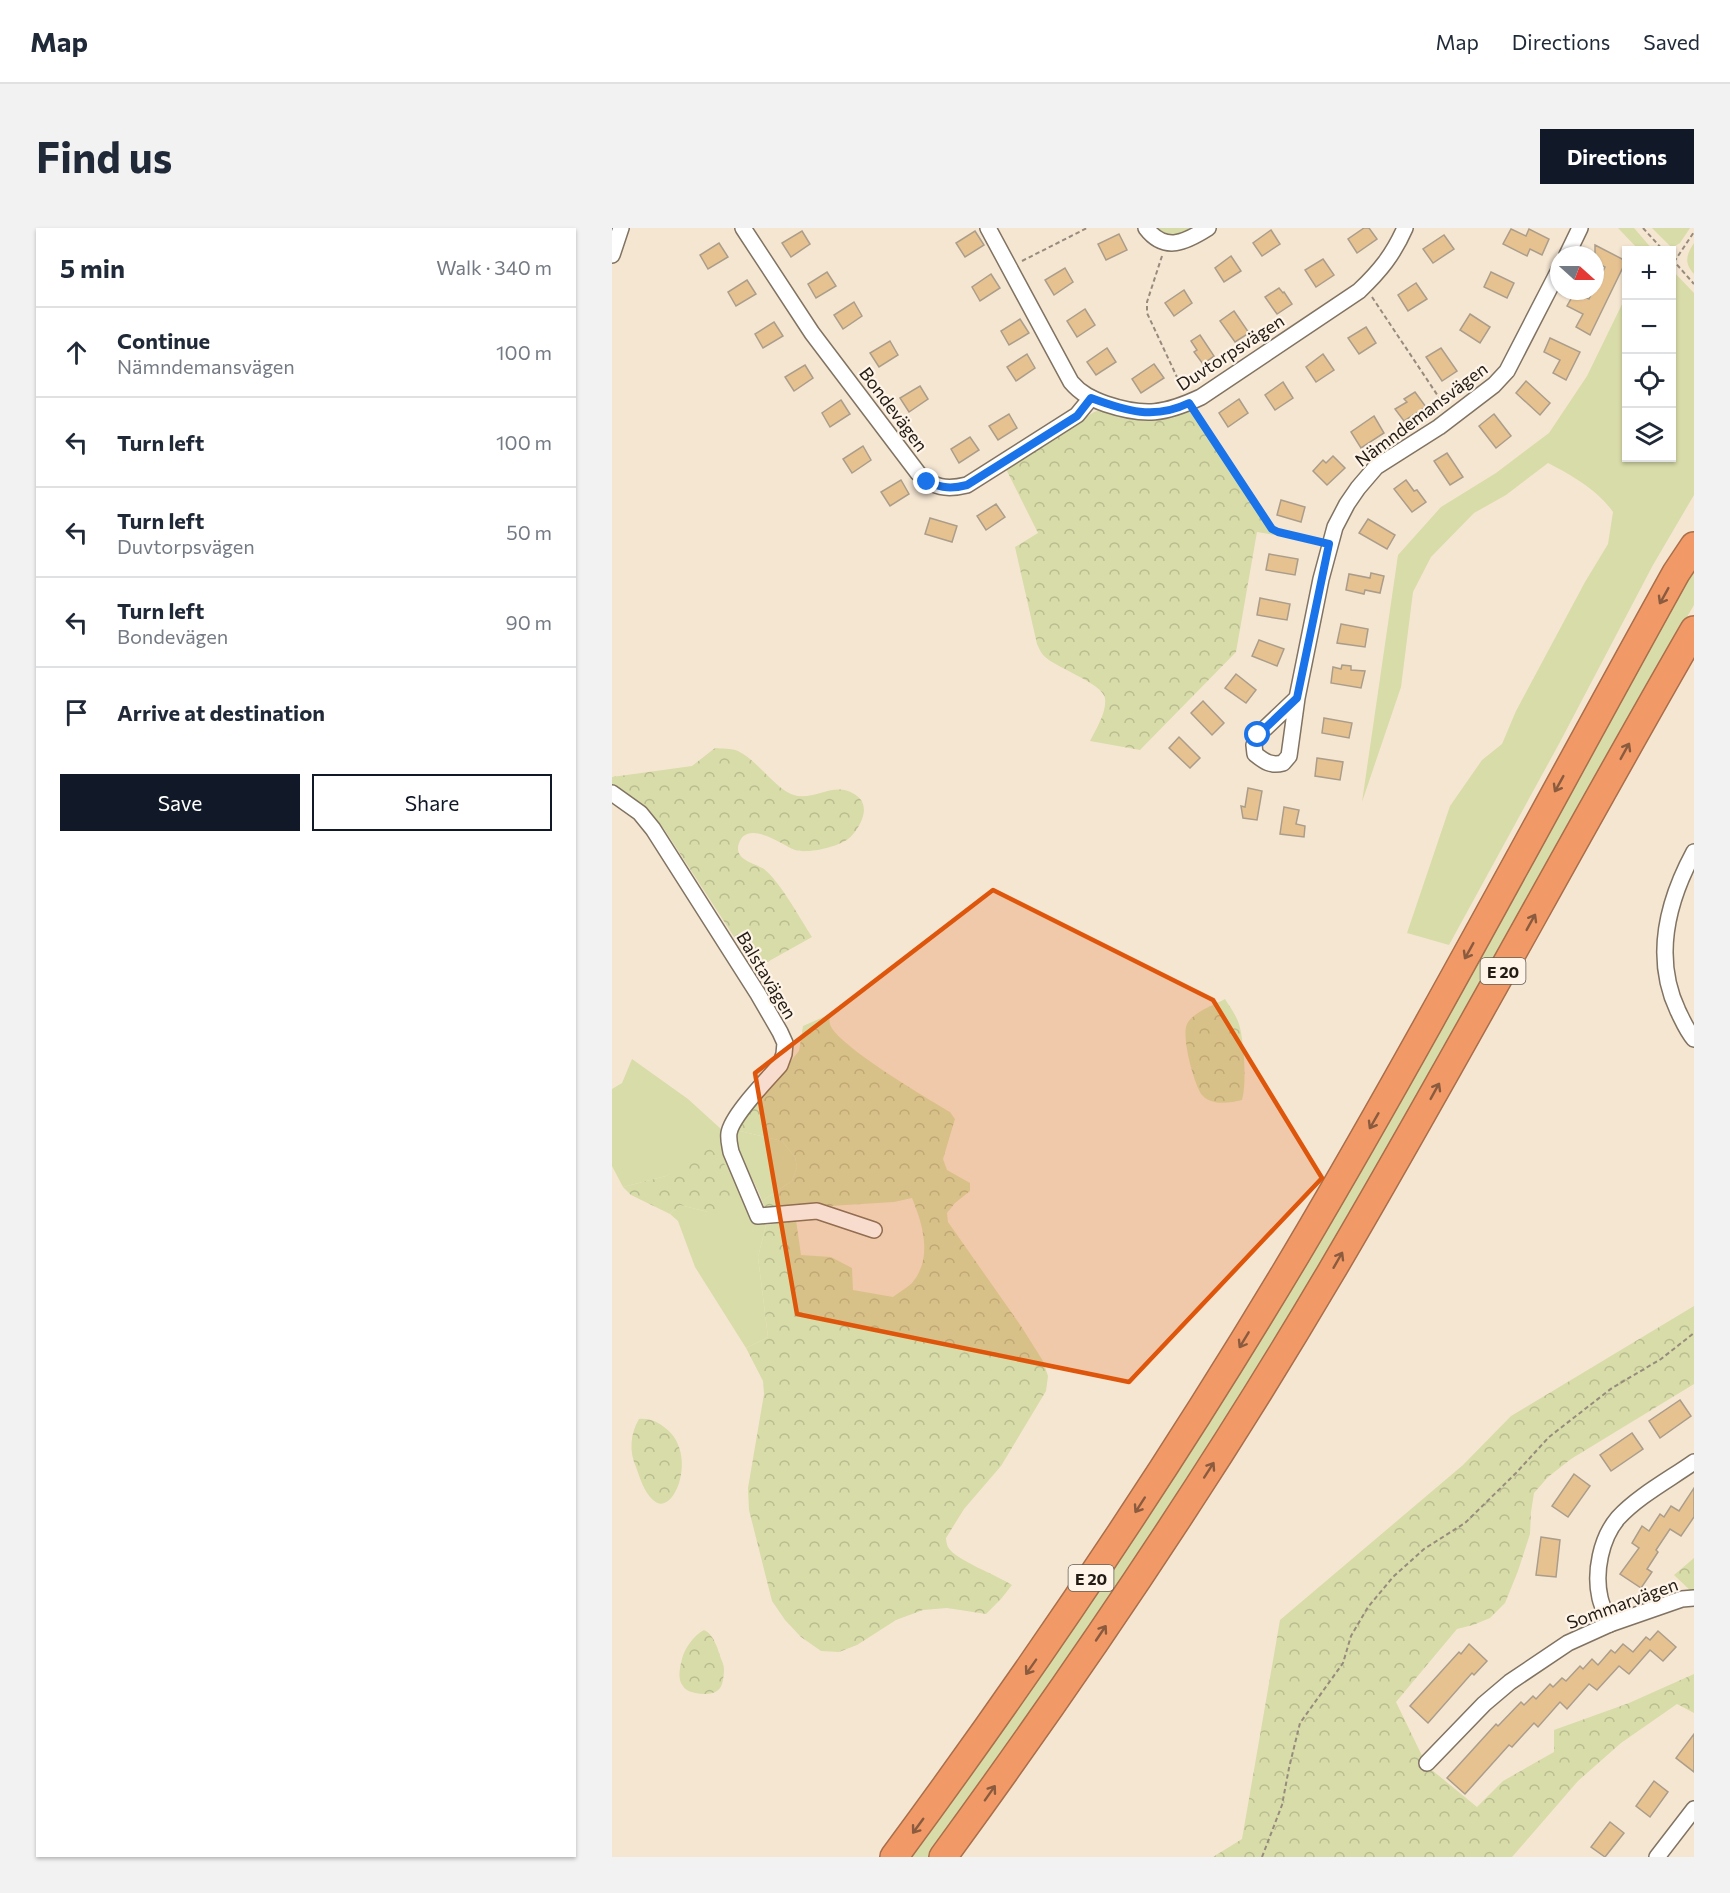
<!DOCTYPE html>
<meta charset="utf-8">
<style>
body{margin:0;font-family:Commissioner,sans-serif;background:#f2f2f3;color:#1f2937}
.controls{position:absolute;right:18px;top:18px;display:grid;overflow:hidden;border-radius:0px;box-shadow:0 2px 4px #0004}
.controls button{width:54px;height:54px;display:grid;place-items:center;padding:0;border:0;border-bottom:2px solid #e0e1e3;background:#fff;color:#1f2937;font:30px sans-serif}
.compass{position:absolute;left:938px;top:18px;width:54px;height:54px;border-radius:50%;background:#fff;box-shadow:0 2px 4px #0004;rotate:111deg}
.stop{position:absolute;width:18px;height:18px;margin:-14px;border:4px solid #1a73e8;border-radius:50%;background:#fff}
.stop.end{background:#1a73e8;border-color:#fff;box-shadow:0 2px 6px #0008}
.list{margin:0;padding:0;list-style:none}
h2{display:flex;justify-content:space-between;align-items:center;height:78px;margin:0;padding:0 24px;font-size:26px}
h2 small{font-size:20px;font-weight:400;color:#747a83}
.list li{display:grid;grid-template-columns:39px 1fr auto;gap:18px;align-items:center;box-sizing:border-box;height:90px;padding:0 24px;border-top:2px solid #e0e1e3}
.list b{display:block;font-size:22px;white-space:nowrap}
.list p{margin:0;font-size:20px;white-space:nowrap;color:#747a83}
.list em{font-size:20px;font-style:normal;color:#747a83}
.actions{display:flex;gap:12px;padding:18px 24px}
.actions a{flex:1;padding:14px 0;border:2px solid #111827;border-radius:0px;text-align:center;font-size:21px;color:#111827}
.actions .main{background:#111827;color:#fff}
.icon{flex:none;width:33px;height:33px;fill:none;stroke:currentColor;stroke-width:2;stroke-linecap:round;stroke-linejoin:round}
.map{position:relative;flex:none;width:1082px;height:1629px;overflow:hidden;border-radius:0px}
header{display:flex;align-items:center;gap:36px;box-sizing:border-box;height:84px;padding:0 30px;background:#fff;border-bottom:2px solid #e0e1e3}
header strong{font-size:28px}
nav{display:flex;gap:33px;margin-inline-start:auto;font-size:21px}
.intro{display:flex;align-items:center;justify-content:space-between;box-sizing:border-box;height:144px;padding:0 36px}
h1{margin:0;font-size:42px}
.button{padding:15px 27px;border-radius:0px;background:#111827;color:#fff;font-size:21px;font-weight:700}
main{display:flex;gap:36px;padding:0 36px}
aside{flex:1;background:#fff;border-radius:0px;box-shadow:0 2px 4px #0004}
.map>svg:first-child{display:block}
</style>
<header>
<strong>Map</strong>
<nav><a>Map</a><a>Directions</a><a>Saved</a></nav>
</header>
<div class="intro"><h1>Find us</h1><a class="button">Directions</a></div>
<main>
<aside>
<h2>5 min<small>Walk · 340 m</small></h2>
<ul class="list">
<li><svg class="icon" aria-label="ahead" viewBox="0 0 24 24"><path d="M12 20V5M6 11l6-6 6 6"/></svg><div><b>Continue</b><p>Nämndemansvägen</p></div><em>100 m</em></li>
<li><svg class="icon" aria-label="left" viewBox="0 0 24 24"><path d="M17 20v-9H6M10 6l-5 5 5 5"/></svg><div><b>Turn left</b></div><em>100 m</em></li>
<li><svg class="icon" aria-label="left" viewBox="0 0 24 24"><path d="M17 20v-9H6M10 6l-5 5 5 5"/></svg><div><b>Turn left</b><p>Duvtorpsvägen</p></div><em>50 m</em></li>
<li><svg class="icon" aria-label="left" viewBox="0 0 24 24"><path d="M17 20v-9H6M10 6l-5 5 5 5"/></svg><div><b>Turn left</b><p>Bondevägen</p></div><em>90 m</em></li>
<li><svg class="icon" aria-label="arrive" viewBox="0 0 24 24"><path d="M6 21V4h12l-3 4 3 4H6"/></svg><div><b>Arrive at destination</b></div></li>
</ul>
<div class="actions"><a class="main">Save</a><a>Share</a></div>
</aside>
<div class="map">
<svg width="1082" height="1629" viewBox="0 0 1082 1629">
<defs>
<pattern id="forest-crowns" width="20" height="18" patternUnits="userSpaceOnUse" patternTransform="scale(1.5)"><rect width="20" height="18" fill="#d8dca8"/><path d="M2 6a3 3 0 1 1 6 0M12 15a3 3 0 1 1 6 0" fill="none" stroke="#b9bc90"/></pattern>
</defs>
<rect width="100%" height="100%" fill="#f5e6d2"/>
<g fill="#d8dca8">
<polygon points="1006,0 1022,0 1041,22 1027,22"/>
<polygon points="1040,0 1078,0 1068,15 1060,20"/>
<path d="M1082 15V46C1072 35 1074 27 1082 15Z"/>
<path d="M1060 42 1082 65V267L1041 337 948 514 837 717 795 705 838 578 870 532 890 516 904 483 973 354 996 316 1001 284C986 262 959 247 936 235L894 267 862 285 819 329 801 364 789 459 750 574 786 327 829 279 884 245 937 205 975 148 1014 68V230H1060Z"/>
<polygon points="1082,341 1082,377 1017,488 798,886 652,1135 468,1419 316,1629 293,1629 355,1546"/>
<polygon points="20,831 76,871 109,901 144,990 154,997 146,1029 156,1109 134,1120 83,1039 66,993 58,986 68,977 96,984 75,936 54,948 11,959 0,938 0,861 10,855"/>
<path d="M124 902 170 913 183 929 185 939 180 953 150 973C144 952 119 923 124 902Z"/>
</g>
<g fill="url(#forest-crowns)">
<path d="M544 0H584C568 7 559 13 544 0Z"/>
<path d="M488 182H577L663 307 645 304 624 424 528 522 478 513C484 501 495 484 493 470 490 455 444 440 432 428 429 425 427 420 425 416L403 319 426 305 395 243V239L482 184Z"/>
<path d="M103 520C110 521 119 520 126 523 146 533 160 557 179 566 201 576 222 550 245 568 252 573 253 581 251 588 249 596 242 607 236 611 226 619 195 626 183 622 170 617 136 591 127 615 121 632 143 635 152 641 167 652 189 692 200 709L143 741 52 601 30 578 0 558V549L80 538Z"/>
<path d="M613 771C618 779 624 787 627 796 632 812 635 856 630 872 618 875 599 878 590 867 582 857 569 808 575 796 581 784 602 777 613 771Z"/>
<path d="M218 786C218 790 217 793 218 796 223 816 316 871 338 884L343 891 331 931 335 942 358 955V963L343 975 335 985 336 994 409 1098 431 1133 436 1148 434 1163 389 1238 352 1281 334 1310C334 1311 335 1318 336 1319 343 1332 385 1347 400 1357L389 1371 374 1386 335 1380 311 1382 284 1392 245 1417 227 1424 209 1423 189 1409 173 1392 160 1373 137 1282 136 1260 152 1166 151 1153 134 1120 156 1109 146 1029 154 997 184 992 189 1027 219 1029 240 1040 241 1062 281 1069C287 1064 295 1060 300 1055 321 1030 311 997 300 970L282 974 154 982 150 973 180 953 185 939 183 929 170 913 124 902 128 893 187 823 191 798Z"/>
<polygon points="97,919 114,938 125,967 114,981 96,984 68,977 58,986 19,967 11,959 54,948"/>
<polygon points="1082,1078 1082,1156 959,1231 936,1249 922,1265 919,1284 918,1306 906,1343 893,1375 878,1390 861,1397 845,1401 784,1474 815,1538 865,1579 891,1553 942,1524 942,1502 1017,1475 1082,1446 1082,1485 1065,1476 1009,1515 966,1553 900,1629 601,1629 630,1611 668,1392 851,1237 899,1188"/>
<path d="M27 1191C37 1190 44 1193 52 1199 88 1224 62 1292 41 1272 32 1264 28 1250 24 1239 17 1224 18 1206 27 1191Z"/>
<polygon points="1082,1330 1082,1366 1062,1347"/>
<path d="M92 1402C103 1407 106 1423 110 1433 113 1440 112 1445 111 1452 109 1467 96 1467 83 1465 79 1464 73 1462 71 1458 65 1451 68 1439 70 1431 72 1421 82 1407 92 1402Z"/>
</g>
<g fill="#e6c291" stroke="#ab9d8a" stroke-width="1.5">
<polygon points="752,0 757,0 765,11 745,25 736,11"/>
<polygon points="899,1 914,8 917,1 937,11 930,27 918,21 915,28 891,16"/>
<polygon points="659,2 668,16 650,28 641,15"/>
<polygon points="190,3 198,16 179,29 170,15"/>
<polygon points="363,3 372,17 353,29 344,15"/>
<polygon points="507,6 515,22 494,32 486,16"/>
<polygon points="832,7 842,21 821,35 811,21"/>
<polygon points="107,15 116,29 96,41 88,27"/>
<polygon points="983,17 1014,33 978,107 964,99 971,86 955,78 963,64 977,71 981,63 983,63 983,59 993,39 983,34"/>
<polygon points="619,28 629,43 612,54 603,40"/>
<polygon points="711,31 722,47 704,59 693,42"/>
<polygon points="453,40 461,54 442,67 433,52"/>
<polygon points="215,44 224,58 204,70 196,56"/>
<polygon points="879,44 902,55 895,70 872,59"/>
<polygon points="379,46 388,60 368,73 360,59"/>
<polygon points="135,52 144,66 124,78 116,64"/>
<polygon points="804,55 815,71 796,83 786,67"/>
<polygon points="667,60 671,65 672,64 680,76 665,86 653,69"/>
<polygon points="572,62 580,75 562,88 553,75"/>
<polygon points="242,74 250,88 231,101 222,87"/>
<polygon points="473,81 483,97 465,109 455,93"/>
<polygon points="622,83 637,105 623,114 608,93"/>
<polygon points="858,86 878,99 868,115 848,102"/>
<polygon points="408,91 417,105 397,117 389,103"/>
<polygon points="162,94 171,108 151,120 143,106"/>
<polygon points="754,99 764,115 747,126 736,110"/>
<polygon points="588,107 602,128 591,136 582,124 585,122 579,113"/>
<polygon points="938,110 968,124 954,152 941,145 948,132 932,124"/>
<polygon points="278,113 286,127 267,139 258,125"/>
<polygon points="495,120 504,134 484,147 475,134"/>
<polygon points="829,120 845,143 830,153 814,129"/>
<polygon points="415,126 423,140 404,153 395,139"/>
<polygon points="711,126 722,142 704,154 694,139"/>
<polygon points="542,136 552,150 529,165 520,151"/>
<polygon points="193,137 201,150 182,163 173,149"/>
<polygon points="914,153 938,175 928,187 904,165"/>
<polygon points="671,154 681,170 663,182 653,167"/>
<polygon points="308,158 316,171 297,184 288,170"/>
<polygon points="803,164 814,179 792,193 783,181 795,174 792,171"/>
<polygon points="627,171 636,185 616,199 607,185"/>
<polygon points="229,172 238,186 218,199 210,185"/>
<polygon points="397,186 405,200 386,212 377,198"/>
<polygon points="882,186 899,208 884,220 867,198"/>
<polygon points="762,188 772,205 749,220 739,204"/>
<polygon points="358,209 367,222 347,235 339,221"/>
<polygon points="251,218 259,232 240,245 231,231"/>
<polygon points="835,225 851,249 838,257 822,233"/>
<polygon points="721,228 733,240 715,257 701,243 711,232 714,235"/>
<polygon points="289,252 297,266 278,278 269,264"/>
<polygon points="794,252 802,263 805,262 814,274 800,284 782,261"/>
<polygon points="669,272 693,279 689,294 665,287"/>
<polygon points="384,276 393,289 374,302 365,288"/>
<polygon points="318,290 345,298 340,314 313,306"/>
<polygon points="756,291 783,307 775,321 747,305"/>
<polygon points="657,326 686,331 683,347 654,342"/>
<polygon points="759,345 772,348 768,365 753,362 752,366 734,362 737,346 758,350"/>
<polygon points="648,370 678,376 675,392 645,387"/>
<polygon points="729,396 756,401 753,419 725,415"/>
<polygon points="647,412 672,421 665,438 640,428"/>
<polygon points="730,437 739,438 739,442 753,443 749,460 719,455 721,439 729,441"/>
<polygon points="624,446 644,462 634,475 613,460"/>
<polygon points="591,473 612,495 600,507 579,485"/>
<polygon points="712,490 740,495 737,510 710,505"/>
<polygon points="567,509 588,530 578,540 557,520"/>
<polygon points="705,530 731,534 728,552 703,548"/>
<polygon points="636,560 650,563 645,592 631,590 629,578 633,579"/>
<polygon points="672,579 687,582 684,596 693,598 692,609 668,606"/>
<polygon points="1068,1172 1079,1188 1048,1210 1037,1193"/>
<polygon points="1020,1205 1031,1221 999,1243 988,1227"/>
<polygon points="962,1246 978,1258 956,1289 940,1278"/>
<polygon points="1082,1260 1082,1289 1069,1308 1058,1301 1044,1322 1046,1324 1035,1341 1040,1344 1029,1360 1008,1346 1027,1320 1020,1315 1030,1298 1037,1303 1048,1286 1052,1289 1059,1278 1067,1283"/>
<polygon points="929,1309 948,1312 944,1349 924,1347"/>
<polygon points="1046,1403 1064,1419 1051,1433 1038,1422 1017,1446 1007,1438 985,1462 977,1456 955,1481 948,1474 926,1499 922,1495 900,1519 897,1517 853,1566 835,1550 884,1496 886,1498 909,1474 912,1477 921,1468 924,1471 938,1456 941,1459 950,1450 954,1453 968,1438 971,1441 980,1431 986,1437 999,1422 1003,1425 1011,1416 1021,1424 1034,1409 1038,1412"/>
<polygon points="857,1416 875,1433 862,1447 860,1445 816,1495 798,1478 847,1424 849,1426"/>
<polygon points="1082,1506 1082,1544 1064,1530"/>
<polygon points="1042,1553 1056,1564 1038,1589 1024,1578"/>
<polygon points="998,1594 1012,1605 993,1629 979,1619"/>
</g>
<g fill="none" stroke-linecap="round" stroke-linejoin="round">
<defs>
<g id="minor">
<path d="M131 0 200 105 306 245C321 260 335 262 355 257L465 187 479 170"/>
<path d="M376 0 459 154C469 166 480 171 494 176 533 189 553 186 589 169L747 63C768 43 781 27 793 0"/>
<path d="M534 0C553 25 574 14 596 0"/>
<polyline points="0,27 9,0"/>
<polyline points="955,27 968,0"/>
<path d="M685 470 646 507 642 517 643 526C653 534 659 538 671 535L677 528 685 470 709 351 723 299 735 276 746 260 764 239 827 199 882 157 895 143 947 42"/>
<path d="M0 565 28 585 41 601 146 766 168 804 173 815 172 826 168 837C155 852 120 887 117 905 116 912 118 918 119 924L146 988 205 983 262 1002"/>
<path d="M1082 624C1055 674 1041 730 1066 783 1071 793 1075 803 1082 811"/>
<path d="M998 1396C995 1388 990 1379 988 1370 982 1344 989 1310 1006 1290 1026 1268 1058 1251 1082 1234"/>
<polyline points="815,1535 872,1476 898,1454 956,1415 998,1396 1070,1371 1082,1370"/>
<polyline points="1045,1629 1082,1581"/>
</g>
<g id="motorway">
<path d="M282 1629C426 1434 561 1233 685 1025 817 802 938 572 1064 345L1082 318"/>
<path d="M331 1629C469 1440 600 1246 719 1044 844 832 959 615 1082 402"/>
</g>
</defs>
<use href="#minor" stroke="#817362" stroke-width="18"/>
<use href="#motorway" stroke="#a96e4a" stroke-width="30"/>
<g stroke="#968b7d" stroke-width="2" stroke-dasharray="4.5 3" stroke-linecap="butt">
<polyline points="1031,0 1051,22"/>
<polyline points="550,28 535,74 535,85 571,162"/>
<polyline points="1060,31 1082,56"/>
<polyline points="410,33 475,0"/>
<polyline points="1062,34 1082,4"/>
<polyline points="760,69 832,177"/>
<polyline points="583,186 660,301 666,304 706,314"/>
<polyline points="650,1629 670,1577 677,1540 688,1495 731,1435 739,1408 756,1379 781,1349 812,1321 853,1295 904,1245 937,1209 1000,1160 1049,1131 1082,1105"/>
</g>
<use href="#minor" stroke="#fff" stroke-width="15"/>
<use href="#motorway" stroke="#f29a67" stroke-width="27"/>
</g>
<defs><path id="oneway-shaft" d="M-6 0H5M1.5-3L5.5 0L1.5 3" fill="none" stroke-width="1.6" stroke-linecap="round" stroke-linejoin="round" transform="scale(1.5)"/></defs>
<g stroke="#8a5b3e">
<use href="#oneway-shaft" transform="translate(1052 368) rotate(119)"/>
<use href="#oneway-shaft" transform="translate(1013 523) rotate(-61)"/>
<use href="#oneway-shaft" transform="translate(947 556) rotate(119)"/>
<use href="#oneway-shaft" transform="translate(919 694) rotate(-61)"/>
<use href="#oneway-shaft" transform="translate(857 723) rotate(119)"/>
<use href="#oneway-shaft" transform="translate(823 863) rotate(-61)"/>
<use href="#oneway-shaft" transform="translate(762 893) rotate(120)"/>
<use href="#oneway-shaft" transform="translate(726 1032) rotate(-60)"/>
<use href="#oneway-shaft" transform="translate(632 1112) rotate(121)"/>
<use href="#oneway-shaft" transform="translate(597 1242) rotate(-57)"/>
<use href="#oneway-shaft" transform="translate(528 1277) rotate(123)"/>
<use href="#oneway-shaft" transform="translate(489 1405) rotate(-56)"/>
<use href="#oneway-shaft" transform="translate(419 1439) rotate(125)"/>
<use href="#oneway-shaft" transform="translate(378 1565) rotate(-55)"/>
<use href="#oneway-shaft" transform="translate(306 1598) rotate(126)"/>
</g>
<g fill="none" stroke-linecap="round" stroke-linejoin="round">
<path stroke="#1a73e8" stroke-width="8" d="M315 254C331 260 339 261 355 257L465 188 479 170C514 183 542 192 577 175L660 301 666 304 717 316 685 470 646 507"/>
</g>
<path fill="#de560c" fill-opacity="0.2" stroke="#de560c" stroke-width="4.5" stroke-linejoin="round" d="M381 662 601 772 710 950 517 1154 185 1086 143 845Z"/>
<g text-anchor="middle" dominant-baseline="central" stroke-width="4.5" stroke-linejoin="round" paint-order="stroke">
<g fill="#fef4e8" stroke="#645d54" stroke-width="1.5">
<rect x="868.5" y="730" width="45" height="26" rx="4.5"/>
<rect x="456.5" y="1337" width="45" height="26" rx="4.5"/>
</g>
<g font-size="16" font-weight="bold" fill="#221c15">
<text x="891" y="743">E 20</text>
<text x="479" y="1350">E 20</text>
</g>
<g font-size="18" fill="#221c15" stroke="#fef4e8">
<text transform="translate(618 124) rotate(-33)">Duvtorpsvägen</text>
<text transform="translate(282 181) rotate(53)">Bondevägen</text>
<text transform="translate(809 186) rotate(-37)">Nämndemansvägen</text>
<text transform="translate(155 747) rotate(59)">Balstavägen</text>
<text transform="translate(1010 1375) rotate(-20)">Sommarvägen</text>
</g>
</g>
</svg>
<div class="controls">
<button>+</button>
<button>−</button>
<button><svg class="icon" aria-label="locate" viewBox="0 0 24 24"><circle cx="12" cy="12" r="6"/><path d="M12 2v4M12 18v4M2 12h4M18 12h4"/></svg></button>
<button><svg class="icon" aria-label="layers" viewBox="0 0 24 24"><path d="M12 4l9 5-9 5-9-5zM3 14l9 5 9-5"/></svg></button>
</div>
<svg class="compass" viewBox="-18 -18 36 36"><path d="M0-13l5 13h-10z" fill="#e53935"/><path d="M0 13l5-13h-10z" fill="#747a83"/></svg>
<div class="stop" style="left:646px;top:507px"></div>
<div class="stop end" style="left:315px;top:254px"></div>
</div>
</main>
